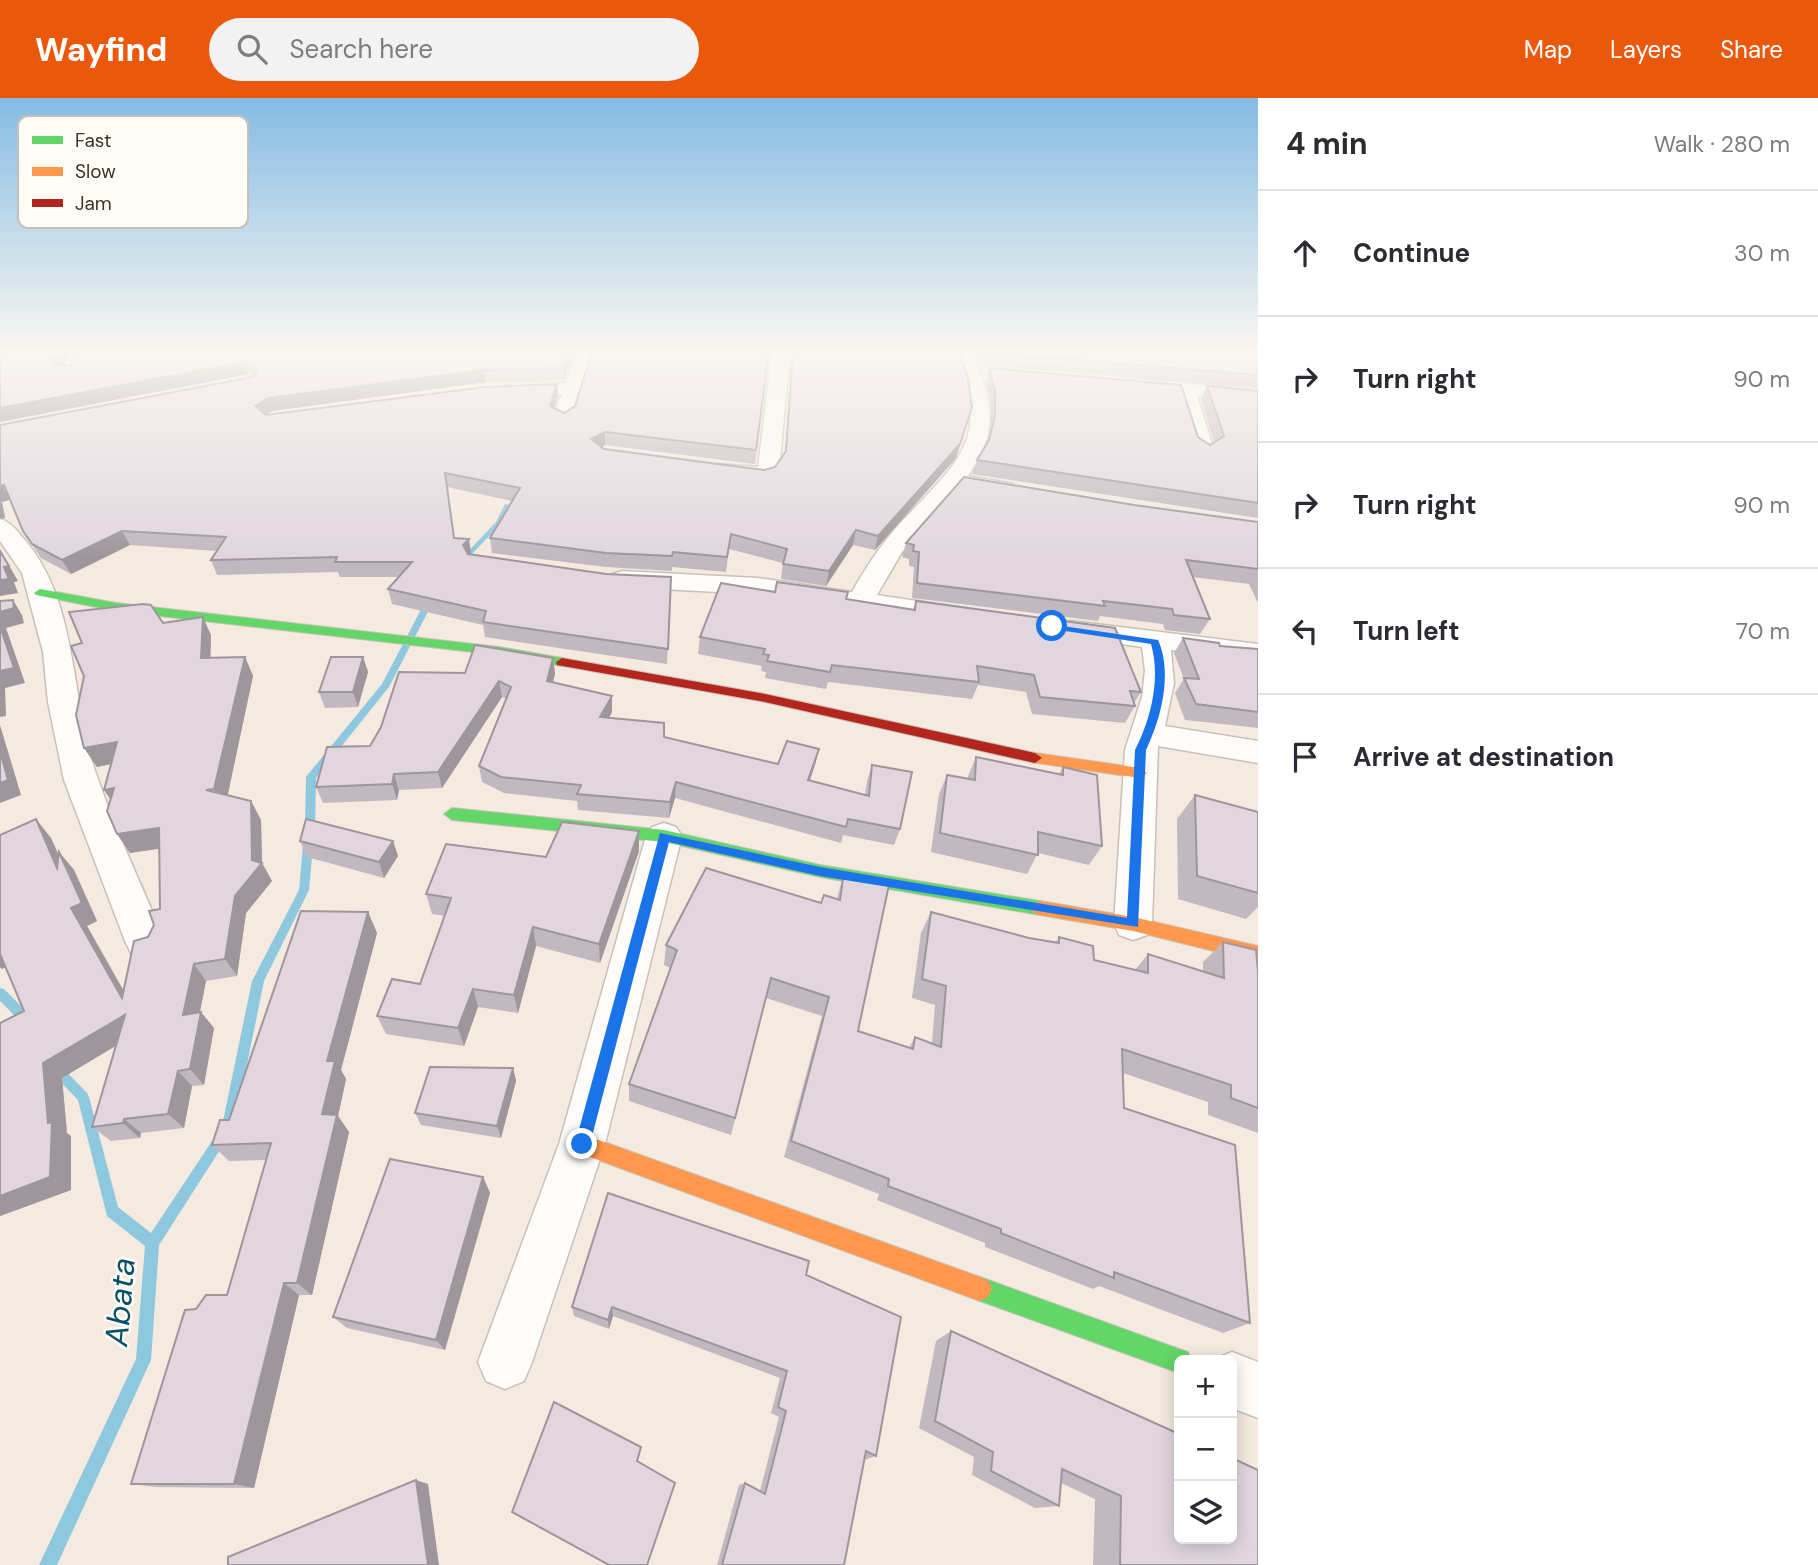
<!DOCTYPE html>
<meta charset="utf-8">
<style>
body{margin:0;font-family:"DM Sans",sans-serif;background:#f2f2f3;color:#2b2b33}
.controls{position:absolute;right:21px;bottom:21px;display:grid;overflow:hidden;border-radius:10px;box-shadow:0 4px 18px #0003}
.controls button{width:63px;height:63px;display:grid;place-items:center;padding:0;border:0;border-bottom:2px solid #e1e1e2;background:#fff;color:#2b2b33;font:35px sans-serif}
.stop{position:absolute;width:21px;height:21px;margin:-16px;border:5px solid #1a73e8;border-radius:50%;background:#fff}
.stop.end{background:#1a73e8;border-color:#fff;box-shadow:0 2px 7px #0008}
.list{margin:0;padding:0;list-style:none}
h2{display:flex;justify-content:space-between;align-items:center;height:91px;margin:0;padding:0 28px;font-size:30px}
h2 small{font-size:23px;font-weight:400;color:#7c7c81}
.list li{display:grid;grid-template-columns:46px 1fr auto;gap:21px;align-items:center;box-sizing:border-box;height:126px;padding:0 28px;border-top:2px solid #e1e1e2}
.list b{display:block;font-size:26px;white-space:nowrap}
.list em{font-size:23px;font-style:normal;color:#7c7c81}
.icon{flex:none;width:38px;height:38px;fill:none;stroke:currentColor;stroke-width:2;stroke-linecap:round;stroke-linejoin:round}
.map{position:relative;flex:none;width:1258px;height:1467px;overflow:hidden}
header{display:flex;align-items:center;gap:42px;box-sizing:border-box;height:98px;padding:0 35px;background:#ea580c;color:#fff}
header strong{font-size:33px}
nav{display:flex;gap:38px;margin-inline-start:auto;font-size:24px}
.search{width:490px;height:63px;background:#f2f2f3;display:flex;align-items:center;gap:18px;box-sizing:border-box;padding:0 24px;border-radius:38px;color:#7c7c81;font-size:26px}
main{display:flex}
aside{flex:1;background:#fff}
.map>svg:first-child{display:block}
</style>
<header>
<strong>Wayfind</strong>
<div class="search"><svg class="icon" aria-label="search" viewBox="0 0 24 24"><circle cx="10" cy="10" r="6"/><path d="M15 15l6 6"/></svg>Search here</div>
<nav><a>Map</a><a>Layers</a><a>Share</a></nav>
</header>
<main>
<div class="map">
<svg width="1258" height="1467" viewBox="0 0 1258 1467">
<rect width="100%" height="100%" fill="#f4eadf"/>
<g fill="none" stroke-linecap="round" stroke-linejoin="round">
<g fill="#8ec8de" fill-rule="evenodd">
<polygon points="505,406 510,407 501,426 464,464 460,464 460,462 496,424"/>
<polygon points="427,500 430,500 434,502 389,589 316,680 315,732 313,735 307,735 305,732 306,679 382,586"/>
<polygon points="308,743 311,744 313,747 309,792 264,883 234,1030 159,1147 151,1262 57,1467 39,1467 136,1261 145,1148 107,1118 78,1002 51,974 49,970 51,966 55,964 59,966 87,995 89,999 118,1109 151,1135 222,1028 252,883 299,792 303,747 305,744"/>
<polygon points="0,890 4,891 33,920 35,924 33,928 29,929 25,928 0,903"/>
</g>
<defs>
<g id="street">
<polygon points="578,254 595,254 572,317 565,319 555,313 562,296 511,297 502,291 511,285 566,285"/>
<polygon points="772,254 790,254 779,373 763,383 716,376 713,371 716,366 758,369"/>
<path d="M953 254H971C994 301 999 334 968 378L1013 386 1016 391 1005 398 959 390 902 454 877 497 970 511 973 517 970 523 960 525 758 496 622 489 613 486 609 481 613 476 622 473 758 480 852 494C868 465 886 439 909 416 963 359 991 336 953 254Z"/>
<polygon points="1136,281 1258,292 1258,304 1197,298 1214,352 1204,358 1194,352 1177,296 1129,291 1127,287 1129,283"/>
<path d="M0 421C11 424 16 432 24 441 81 507 69 606 99 684 118 738 143 790 165 843L159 855 145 859 131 855 125 843 64 682 48 604 43 554 22 475 0 443Z"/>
<polygon points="1071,523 1258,546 1258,564 1171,552 1174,585 1165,628 1258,643 1258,665 1158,648 1152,826 1147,837 1133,842 1119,837 1114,826 1125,652 1142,599 1145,572 1142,549 1061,537 1057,531 1061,525"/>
<polygon points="664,725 676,729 682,738 605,1046 532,1264 524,1283 505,1291 486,1283 478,1264 559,1046 646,738 652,729"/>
<polygon points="1232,1254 1258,1264 1258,1320 1232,1310 1232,1262 1213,1262"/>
</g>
<g id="fast">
<polygon points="40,491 116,505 499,549 562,560 568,564 562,568 499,557 116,513 36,497 34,495"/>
<polygon points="452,710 664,732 820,767 1040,803 1046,805 1049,810 1046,815 1040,817 820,779 664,744 452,722 444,716"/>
<polygon points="980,1179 1179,1251 1188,1254 1191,1262 1179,1262 1179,1275 980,1203 972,1199 968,1191 972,1183"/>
</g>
<g id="slow">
<polygon points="1035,655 1140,670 1147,675 1140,680 1030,664 1028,660 1030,656"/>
<polygon points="1040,803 1133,819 1258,848 1258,864 1133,833 1040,817 1034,815 1031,810 1034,805"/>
<polygon points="582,1036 980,1179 988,1183 992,1191 988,1199 980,1203 582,1056 575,1053 572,1046 575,1039"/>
</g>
<polygon id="jam" points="562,560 765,596 1035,655 1042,660 1035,665 765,604 557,567 556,564"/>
</defs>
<use href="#street" stroke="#c9c1b7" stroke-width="3"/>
<use href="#fast" stroke="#c9c1b7" stroke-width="2"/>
<use href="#slow" stroke="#c9c1b7" stroke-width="2"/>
<use href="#jam" stroke="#c9c1b7" stroke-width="2"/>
<use href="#street" fill="#fdfcfa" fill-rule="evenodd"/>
<use href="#fast" fill="#63d668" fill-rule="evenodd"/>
<use href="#slow" fill="#ff974d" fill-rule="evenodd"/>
<use href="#jam" fill="#b3261e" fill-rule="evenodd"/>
</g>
<g fill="#c2b8bf">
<polygon points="0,254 63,268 576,254 564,282 486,284 272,313 266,317 557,286 558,299 554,310 564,315 769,254 755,366 605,347 602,349 604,351 764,372 775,369 785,355 792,254 959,254 956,360 875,452 853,447 826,488 781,481 783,465 729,451 726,474 672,469 672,473 606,469 492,455 490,440 512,403 447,389 454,440 471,455 470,456 606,476 671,479 667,566 485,539 483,527 392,506 388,491 399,479 340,479 338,474 217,477 211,462 217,453 130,447 71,476 41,460 23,433 10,402 2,404 5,420 0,421 0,327 254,278 249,276 0,324"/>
<polygon points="972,254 1258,254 1258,290 980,267"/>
<polygon points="989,270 1198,339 1210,347 1214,344 1201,301 1207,288 1258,293 1258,420 972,376 977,362 988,344 991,331 991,306 986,283"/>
<polygon points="1134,407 1258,424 1258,504 1257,503 1249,486 1192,479 1210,521 1200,536 1165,532 1163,526 1100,518 1098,523 912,500 914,469 909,468 909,461 902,459 906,445"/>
<polygon points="775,494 846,501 913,512 916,503 1141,594 1134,605 1135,608 1125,625 1032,616 1026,594 978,587 972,601 828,584 826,591 765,580 766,574 761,573 762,568 698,556 700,539"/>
<polygon points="163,525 211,537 210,560 245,559 253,578 227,697 251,703 261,722 262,765 272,783 246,815 237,878 206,883 200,914 214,930 204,987 192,988 184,1030 141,1035 140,1040 111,1043 92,1029 116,948 62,980 67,1035 71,1038 71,1092 0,1118 0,925 24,913 5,869 2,871 0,869 0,737 51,740 59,757 59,754 74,772 97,823 87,828 124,893 160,811 160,750 130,755 117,736 110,701 104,692 111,666 97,669 84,650"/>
<polygon points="1183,540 1220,548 1258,551 1258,630 1185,622 1175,595 1184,581 1174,555"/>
<polygon points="363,559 368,574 358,609 325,610 319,594"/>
<polygon points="553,560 555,576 553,584 612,614 609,620 664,639 778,666 819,651 810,683 865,697 867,683 872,667 900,731 894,747 843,737 841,745 675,700 669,720 578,712 577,703 504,695 482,684 479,668 506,601 502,599 442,690 399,692 397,702 323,705 316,689 465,575"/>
<polygon points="976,659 1059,676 1063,669 1102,748 1089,767 1038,755 1027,776 931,754 939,696 947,677 967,681"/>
<polygon points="1195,697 1258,714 1258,809 1246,821 1178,801 1177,721"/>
<polygon points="639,733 639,753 600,865 536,848 518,915 478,909 464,948 386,936 377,918 420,886 445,818 432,816 426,796 546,759"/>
<polygon points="300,743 393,743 398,758 384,780 307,759"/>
<polygon points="844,774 858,933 909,950 915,939 932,945 935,907 912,900 921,835 931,814 1029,840 1055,845 1059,839 1094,862 1135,872 1148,856 1203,874 1203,864 1223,844 1258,873 1258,1035 1208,1017 1208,1004 1123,975 1124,1010 1250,1225 1223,1235 1099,1188 1093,1191 985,1149 985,1145 877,1102 879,1096 784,1059 822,918 766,900 731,1037 629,1003 629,986 670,870 664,867 666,847 837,801"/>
<polygon points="368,814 377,835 341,972 346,981 338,1018 349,1034 312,1197 299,1197 254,1390 156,1389 131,1386 196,1211 227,1197 266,1062 229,1063 212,1047"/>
<polygon points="513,970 516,983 501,1040 421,1027 415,1015"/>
<polygon points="483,1079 490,1095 445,1252 347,1230 333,1219"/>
<polygon points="806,1177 876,1358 864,1362 844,1467 717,1467 739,1387 745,1385 760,1393 779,1319 771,1315 780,1280 613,1218 609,1231 574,1218 572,1209"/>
<polygon points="951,1233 1258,1467 1093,1467 1095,1401 1061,1385 1059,1408 1035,1410 972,1377 974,1359 919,1330 936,1243"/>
</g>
<g fill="#9e969b">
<polygon points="58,254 73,254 57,276 51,263"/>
<polygon points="570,254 576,254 564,282 563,270"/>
<polygon points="245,264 249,276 0,324 0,310"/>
<polygon points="484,272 486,284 272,313 260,321 255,308 268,300"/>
<polygon points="557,286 558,299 551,321 550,308"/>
<polygon points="972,309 956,360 875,452 878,438"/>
<polygon points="605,334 605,347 592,355 591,341"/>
<polygon points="4,387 12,401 2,404 5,420 0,421 0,388"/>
<polygon points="856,432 853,447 826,488 829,473"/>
<polygon points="122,433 130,447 71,476 62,462"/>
<polygon points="469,441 471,455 466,462 463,447"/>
<polygon points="0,452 18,483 14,484 18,495 0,498 0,482 4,469"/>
<polygon points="13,502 22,517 24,525 6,530 25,585 5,590 6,618 0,619 0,514"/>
<polygon points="203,519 211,537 210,579 201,560"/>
<polygon points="245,559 253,578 225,710 214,691"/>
<polygon points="363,559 368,574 358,609 353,594"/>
<polygon points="553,560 555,576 549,599 547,583"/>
<polygon points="499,583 502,599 442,690 438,674"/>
<polygon points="612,598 612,614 600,635 600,619"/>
<polygon points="0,627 21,697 0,705"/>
<polygon points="117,644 129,662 97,669 84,650"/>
<polygon points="819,651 815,667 804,698 808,682"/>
<polygon points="394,676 399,692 397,702 392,686"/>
<polygon points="676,684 675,700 669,720 670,704"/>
<polygon points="114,690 117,710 104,692"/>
<polygon points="251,703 261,722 262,765 272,783 246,815 237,878 225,861 235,798 252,762"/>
<polygon points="36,721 51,740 72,788 57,770"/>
<polygon points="159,730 171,749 130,755 117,736"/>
<polygon points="639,733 639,753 600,865 599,846"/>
<polygon points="393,743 398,758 384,780 379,764"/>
<polygon points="59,754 74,772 97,823 87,828 137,917 122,900 71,810"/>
<polygon points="368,814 377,835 341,972 346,981 338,1018 349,1034 312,1197 297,1185 327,963"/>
<polygon points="533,829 536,848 518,915 514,897"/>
<polygon points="0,851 14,864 2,871 0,869"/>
<polygon points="194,866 206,883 196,933 183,917"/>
<polygon points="473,891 478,909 464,948 458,930"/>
<polygon points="201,914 214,930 204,987 190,971"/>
<polygon points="125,917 140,933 62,980 67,1035 71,1038 71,1092 0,1118 0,1098 48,1025 43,965"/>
<polygon points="513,970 516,983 501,1040 497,1028"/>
<polygon points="178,973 192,988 184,1030 168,1016"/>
<polygon points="124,1021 141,1035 140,1040 123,1025"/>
<polygon points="483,1079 490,1095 445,1252 436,1242"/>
<polygon points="284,1185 299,1197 254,1390 234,1386"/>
<polygon points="612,1209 613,1218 609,1231 608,1222"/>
<polygon points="416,1382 428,1386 439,1467 428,1467"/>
</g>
<g fill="#e1d6de" stroke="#9e969b" stroke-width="2">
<polygon points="0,254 58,254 51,263 56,268 70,267 80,254 570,254 563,270 484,272 268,300 255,308 266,317 485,289 557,286 550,308 564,315 575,308 592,254 769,254 756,352 605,334 591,341 604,351 764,372 775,369 786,353 793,254 959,254 968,280 972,309 960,346 878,438 856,432 829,473 783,466 787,451 731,436 727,459 673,454 672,458 606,455 490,440 520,390 445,375 454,440 469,441 463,447 468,456 606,476 671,479 668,551 483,524 486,513 388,491 412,464 335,464 337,459 211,462 226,439 122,433 62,462 32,446 23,433 4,387 0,388 0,327 253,279 257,273 255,267 245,264 0,310"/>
<polygon points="983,254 1258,254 1258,277"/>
<polygon points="989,270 1181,287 1198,339 1210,347 1224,338 1207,288 1258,293 1258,405 977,362 989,342 995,318 995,293"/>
<polygon points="964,379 1134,407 1258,424 1258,471 1186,462 1210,521 1174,517 1172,511 1103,503 1105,508 917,485 919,454 913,453 914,447 906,445"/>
<polygon points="0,453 9,468 4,469 9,481 0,482"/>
<polygon points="777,484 848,494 846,501 915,512 916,503 1115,530 1141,594 1130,593 1135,608 1040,599 1034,577 977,568 979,584 832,567 830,574 767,563 769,557 763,556 765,551 700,539 721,485 775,494"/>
<polygon points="13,502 14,510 0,514 0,503"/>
<polygon points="143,506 151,507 163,525 203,519 201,560 245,559 214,691 206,692 251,703 252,762 262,765 235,798 225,861 194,866 183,917 201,914 190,971 178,973 168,1016 124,1021 123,1025 92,1029 125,917 43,965 48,1025 52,1024 50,1079 0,1098 0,925 24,913 0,856 0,737 36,721 57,770 59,754 82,805 71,810 122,900 134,843 148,839 154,827 149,813 160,811 159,730 117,736 107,713 114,690 104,692 117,644 84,650 76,617 84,578 71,548 82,545 69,514"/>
<polygon points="0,528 14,570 0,573"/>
<polygon points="1183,540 1219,545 1220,548 1258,551 1258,614 1196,606 1184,580 1199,581"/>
<polygon points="475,547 553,560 547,583 612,598 600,619 664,625 664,639 778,666 787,643 819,651 808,682 869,698 872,667 912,674 900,731 848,721 846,729 676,684 670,704 577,696 581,687 501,679 479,668 511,589 499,583 438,674 394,676 392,686 316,689 327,649 370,648 381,629 399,574 465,575"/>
<polygon points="331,559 363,559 353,594 319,594"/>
<polygon points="0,653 8,682 0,685"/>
<polygon points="976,659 1063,677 1063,669 1097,677 1102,748 1038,734 1038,757 940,735 947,677 975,682"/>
<polygon points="1195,697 1258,714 1258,795 1197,778"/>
<polygon points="306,721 393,743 379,764 300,743"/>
<polygon points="562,724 639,733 599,846 533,829 514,897 473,891 458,930 377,918 392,881 420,886 451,800 426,796 446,746 546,759"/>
<polygon points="706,770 821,805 824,797 840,802 844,774 890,782 858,933 913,951 915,939 941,949 946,888 922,881 931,814 1029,840 1059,845 1059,839 1093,848 1094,862 1148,875 1148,856 1224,880 1223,844 1256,852 1258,873 1258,1010 1231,1000 1231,987 1122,951 1124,1010 1235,1047 1250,1225 1114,1174 1114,1180 1001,1135 1001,1131 888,1088 889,1081 791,1043 829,899 771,880 735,1020 629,986 677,852 666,847"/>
<polygon points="301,813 368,814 327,963 335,963 322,1016 337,1017 297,1185 284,1185 234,1386 131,1386 185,1212 196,1211 206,1197 227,1197 271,1045 212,1047 220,1022 229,1022"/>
<polygon points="430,969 513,970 497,1028 415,1015"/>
<polygon points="390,1061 483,1079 436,1242 333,1219"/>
<polygon points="608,1095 809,1163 806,1177 901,1219 876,1358 866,1353 844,1467 722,1467 745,1385 765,1396 786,1313 778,1309 787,1273 612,1209 608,1222 572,1209"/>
<polygon points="951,1233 1179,1336 1179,1441 1232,1441 1232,1360 1258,1372 1258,1467 1120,1467 1121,1398 1062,1371 1059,1408 991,1373 993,1354 935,1323"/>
<polygon points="554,1304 641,1349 637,1363 675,1385 647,1467 609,1467 512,1414"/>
<polygon points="416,1382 428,1467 228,1467 228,1459"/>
</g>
<linearGradient id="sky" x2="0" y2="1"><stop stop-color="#84bce4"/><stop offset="0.55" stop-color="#faf6f1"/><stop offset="1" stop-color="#faf6f1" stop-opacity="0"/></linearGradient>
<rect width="1258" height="459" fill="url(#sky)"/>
<path fill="#1a73e8" d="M1049 526 1158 542C1173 575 1161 621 1146 652L1138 829 820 778 669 744 590 1046 588 1051H577L575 1046 660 735 820 769 1127 820 1135 652C1151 621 1161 580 1151 546L1052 531Z"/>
<g text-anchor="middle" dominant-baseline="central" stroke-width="5" stroke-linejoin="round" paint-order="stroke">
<g font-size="32" font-style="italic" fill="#045169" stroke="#fffbf5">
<text transform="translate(120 1204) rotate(-85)">Abata</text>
</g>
</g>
<rect x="18" y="18" width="230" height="112" rx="10" fill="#fffbf5" stroke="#c4bfb8" stroke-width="2"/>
<rect x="32" y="38" width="31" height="8" fill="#63d668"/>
<rect x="32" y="69" width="31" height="9" fill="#ff974d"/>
<rect x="32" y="101" width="31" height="8" fill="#b3261e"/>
<g font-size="19" fill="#3b3329">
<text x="75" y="49">Fast</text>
<text x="75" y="80">Slow</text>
<text x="75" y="112">Jam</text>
</g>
</svg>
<div class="controls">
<button>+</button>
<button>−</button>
<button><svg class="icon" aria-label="layers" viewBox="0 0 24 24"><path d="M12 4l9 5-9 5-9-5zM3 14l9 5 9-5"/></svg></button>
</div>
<div class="stop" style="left:1052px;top:528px"></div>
<div class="stop end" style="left:582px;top:1046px"></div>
</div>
<aside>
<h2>4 min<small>Walk · 280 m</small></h2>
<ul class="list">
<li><svg class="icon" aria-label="ahead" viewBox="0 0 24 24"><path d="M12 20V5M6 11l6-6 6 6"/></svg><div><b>Continue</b></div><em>30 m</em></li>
<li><svg class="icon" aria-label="right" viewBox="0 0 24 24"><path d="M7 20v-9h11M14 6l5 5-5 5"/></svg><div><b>Turn right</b></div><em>90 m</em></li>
<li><svg class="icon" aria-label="right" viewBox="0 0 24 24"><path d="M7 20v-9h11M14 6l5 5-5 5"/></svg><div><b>Turn right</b></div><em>90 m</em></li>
<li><svg class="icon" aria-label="left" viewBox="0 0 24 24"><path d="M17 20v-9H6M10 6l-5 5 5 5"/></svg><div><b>Turn left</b></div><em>70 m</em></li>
<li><svg class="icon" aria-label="arrive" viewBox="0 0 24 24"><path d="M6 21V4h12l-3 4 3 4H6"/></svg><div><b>Arrive at destination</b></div></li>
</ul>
</aside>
</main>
